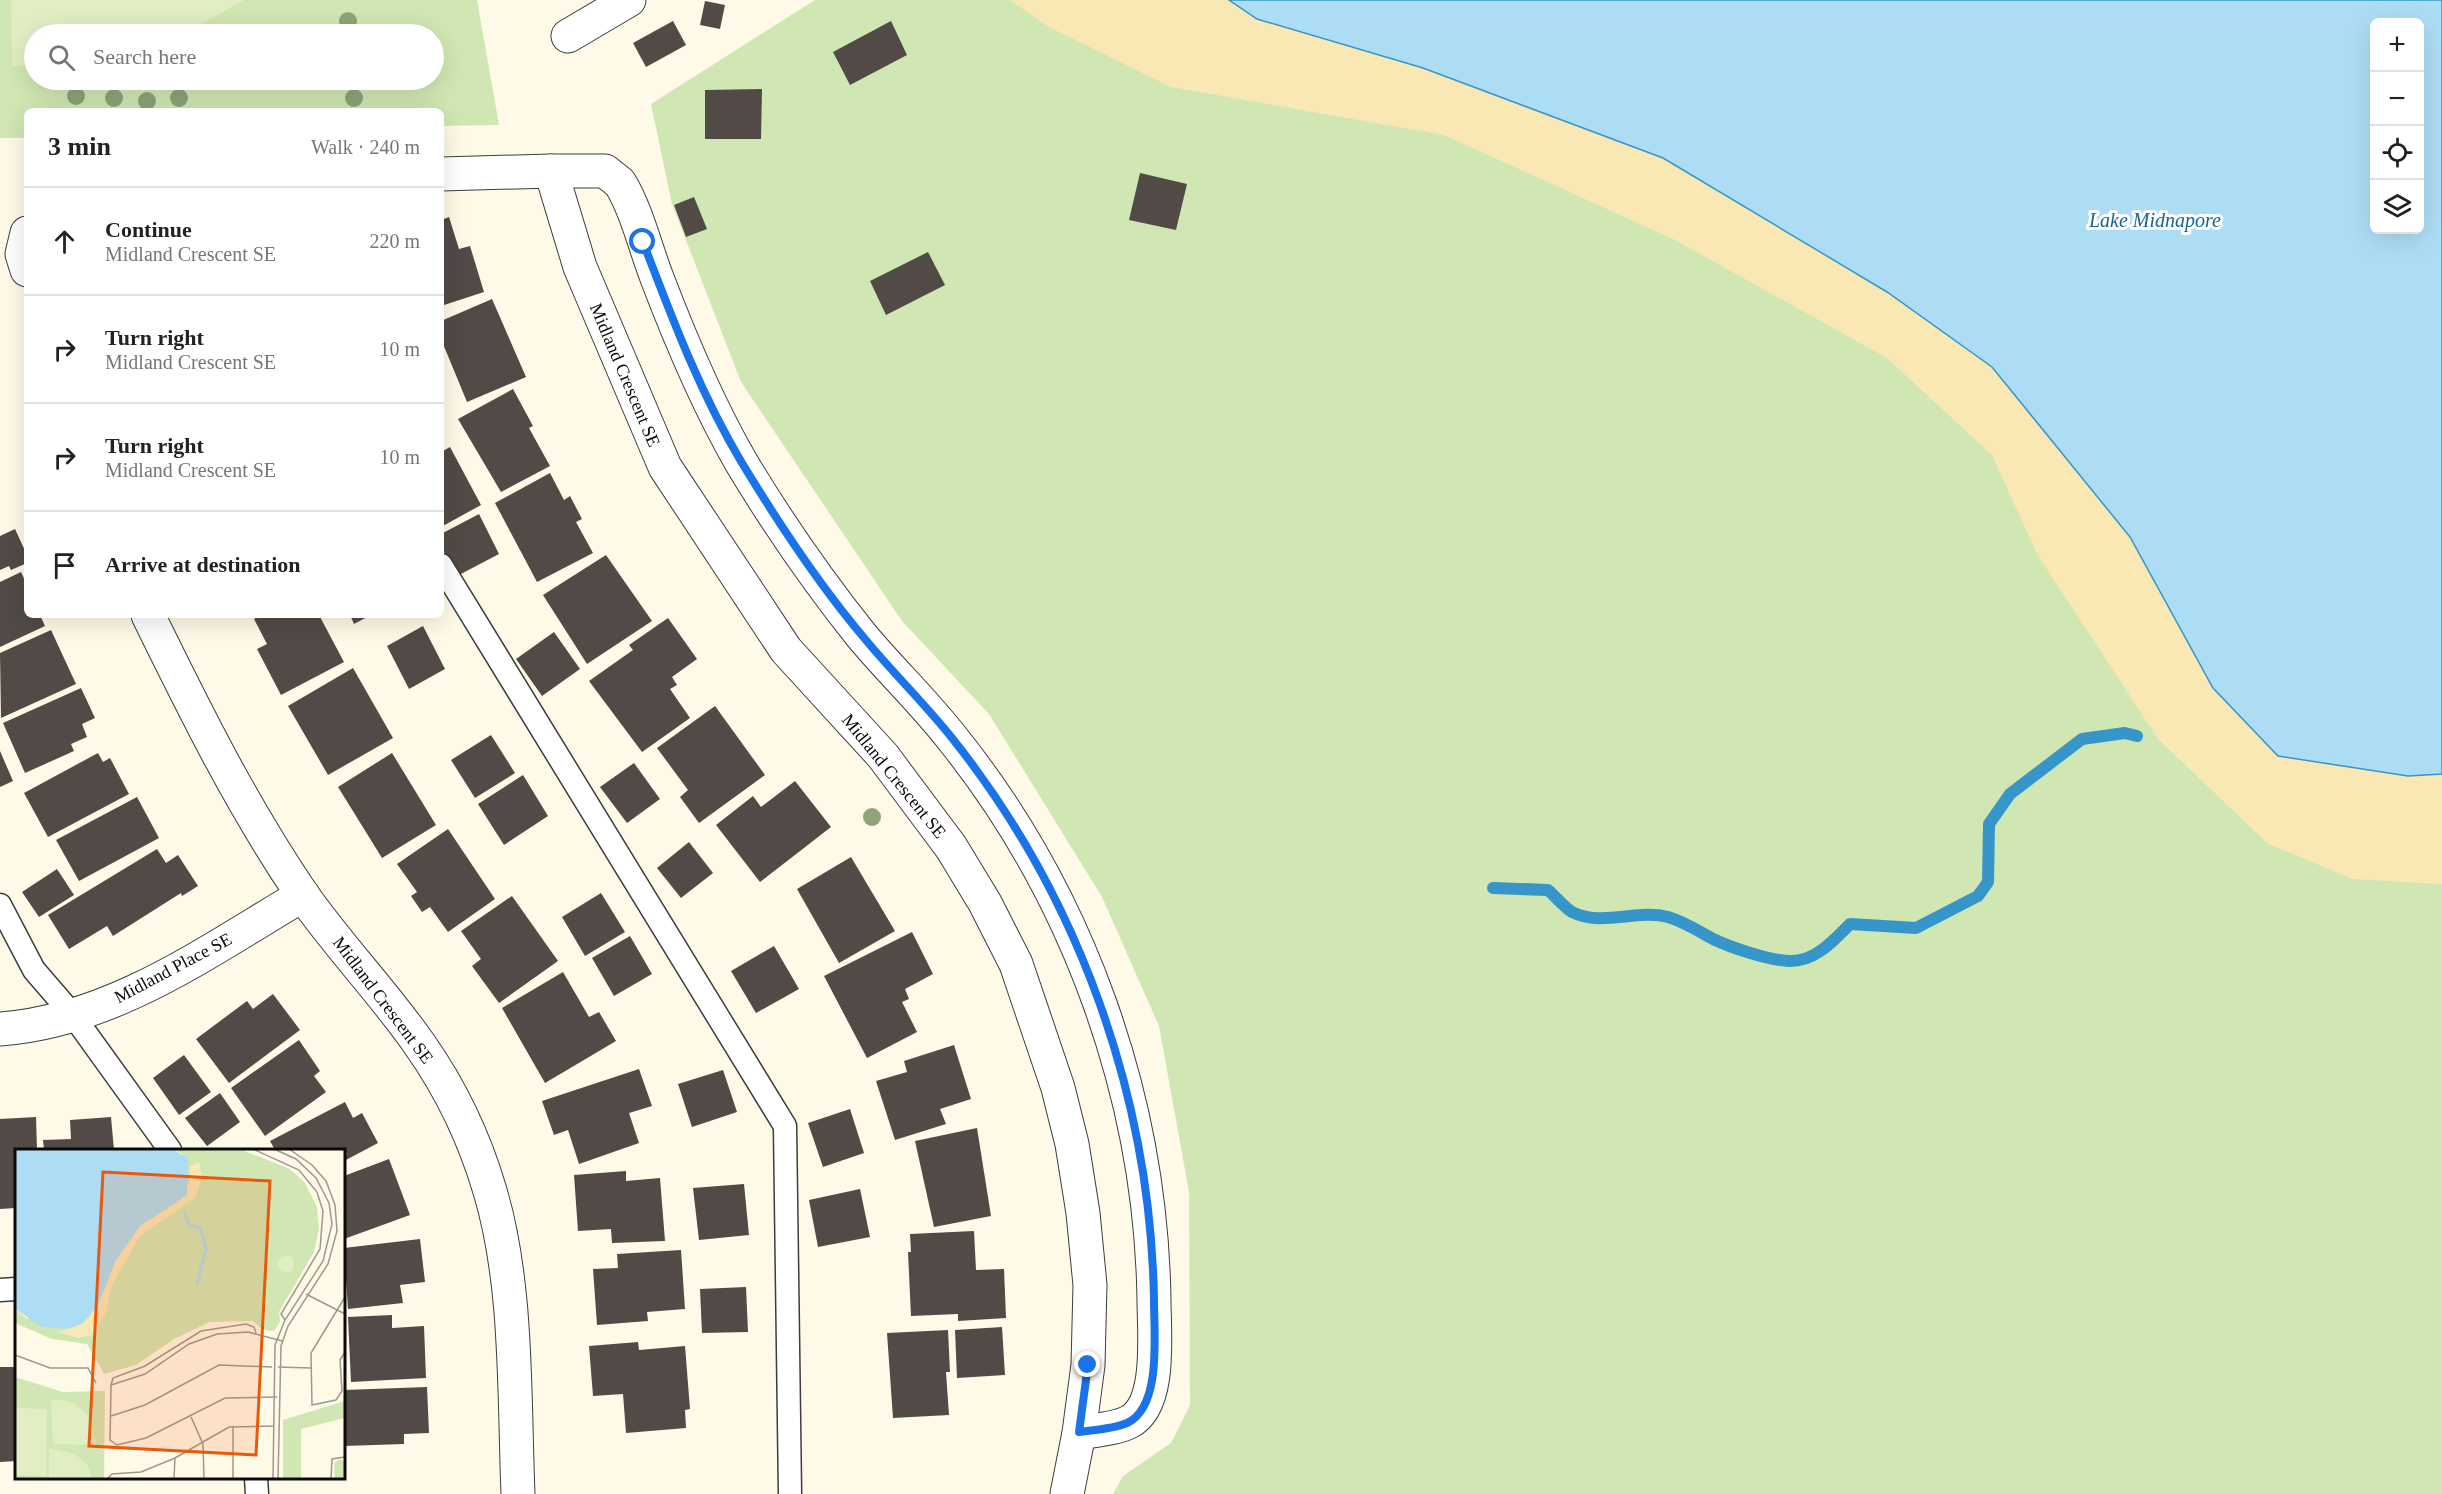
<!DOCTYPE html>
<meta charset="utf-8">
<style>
body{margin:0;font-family:Georgia,serif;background:#f6f6f6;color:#222}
.controls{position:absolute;right:18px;top:18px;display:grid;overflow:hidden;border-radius:9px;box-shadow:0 6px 24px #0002}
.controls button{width:54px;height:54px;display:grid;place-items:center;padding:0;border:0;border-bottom:2px solid #e0e0e0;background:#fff;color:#222;font:30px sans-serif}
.stop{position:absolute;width:18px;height:18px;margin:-14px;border:4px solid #1a73e8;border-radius:50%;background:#fff}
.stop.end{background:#1a73e8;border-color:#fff;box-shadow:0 2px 6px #0008}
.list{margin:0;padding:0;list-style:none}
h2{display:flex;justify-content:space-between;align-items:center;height:78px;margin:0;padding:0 24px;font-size:26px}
h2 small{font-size:20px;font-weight:400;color:#767676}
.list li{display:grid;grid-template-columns:39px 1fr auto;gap:18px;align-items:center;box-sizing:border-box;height:108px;padding:0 24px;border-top:2px solid #e0e0e0}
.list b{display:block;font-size:22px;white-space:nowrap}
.list p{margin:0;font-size:20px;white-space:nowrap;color:#767676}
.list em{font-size:20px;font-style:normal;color:#767676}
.icon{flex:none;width:33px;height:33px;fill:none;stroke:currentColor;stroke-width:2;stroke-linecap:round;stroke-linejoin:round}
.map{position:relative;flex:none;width:2442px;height:1494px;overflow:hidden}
.search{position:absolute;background:#fff;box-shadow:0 6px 24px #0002;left:24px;top:24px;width:420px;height:66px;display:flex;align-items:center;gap:15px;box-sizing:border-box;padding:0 21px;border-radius:33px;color:#767676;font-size:22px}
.panel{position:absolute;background:#fff;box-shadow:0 6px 24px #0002;left:24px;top:108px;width:420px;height:510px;border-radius:9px}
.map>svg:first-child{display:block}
</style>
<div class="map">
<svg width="2442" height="1494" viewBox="0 0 2442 1494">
<rect width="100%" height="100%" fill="#fff9e7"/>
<g fill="#d0e7b3" fill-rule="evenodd">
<path d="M0 0H477L499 125 441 126V111H27V138H0ZM34 34H434V80H34Z"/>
<polygon points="815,0 1229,0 1257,19 1663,158 2408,776 2442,774 2442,1494 1113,1494 1123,1476 1171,1443 1190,1405 1189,1192 1159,1026 1102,897 989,714 902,621 741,382 672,204 651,104"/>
</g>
<polygon fill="#f9e7b4" points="1010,0 1229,0 1257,19 1423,68 1663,158 1887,293 1992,367 2130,537 2213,688 2408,776 2442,774 2442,884 2352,879 2267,843 2158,739 2037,554 1992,455 1887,358 1675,240 1444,135 1171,87 1049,27"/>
<polygon fill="#e1eec4" points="11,0 244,0 184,34 34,34 34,65 12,66"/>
<path fill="#adddf4" stroke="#3695c9" stroke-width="1.5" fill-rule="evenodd" d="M1229 0H2442V774L2408 776 2278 756 2213 688 2130 537 1992 367 1887 292 1663 158 1423 68 1257 19ZM2374 22H2420V230H2374Z"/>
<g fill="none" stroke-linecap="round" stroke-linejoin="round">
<path stroke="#3695c9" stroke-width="12" d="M1493 888 1548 890C1556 897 1564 907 1572 912 1601 927 1637 909 1668 917 1685 922 1698 931 1713 939 1732 948 1768 960 1789 961 1815 962 1833 941 1850 924L1916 928 1978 896 1988 882 1989 824 2010 794 2082 739 2125 733 2137 736"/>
</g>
<g fill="#524a46">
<polygon points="705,1 725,5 720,29 700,25"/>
<polygon points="673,21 686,45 646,67 633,43"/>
<polygon points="891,21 907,55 850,85 833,52"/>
<polygon points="762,89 761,139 705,139 705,90"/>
<polygon points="1140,173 1187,184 1176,230 1129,220"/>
<polygon points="694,197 707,229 686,237 674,205"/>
<polygon points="449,217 459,249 470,246 484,292 441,306 441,220"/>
<polygon points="928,252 945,285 886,315 870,281"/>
<polygon points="492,299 526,377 467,402 441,339 441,321"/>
<polygon points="513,389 533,426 529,428 550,466 501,492 458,419"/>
<polygon points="450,447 481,505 441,527 441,452"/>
<polygon points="550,473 564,500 570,496 582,519 576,522 593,553 537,582 495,503"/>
<polygon points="479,514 499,554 457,576 441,546 441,534"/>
<polygon points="15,529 27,555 27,563 11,570 9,566 0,570 0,536"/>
<polygon points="606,555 652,621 587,664 543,595"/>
<polygon points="21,572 27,585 27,615 40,615 45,626 0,647 0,582"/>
<polygon points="261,615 319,615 344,662 281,695 257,649 267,644 254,619"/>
<polygon points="350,615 371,615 354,624"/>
<polygon points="668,618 697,659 672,677 677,685 670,689 690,718 642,752 589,681 633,650 629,645"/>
<polygon points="423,626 445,669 409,689 387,646"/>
<polygon points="51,630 76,684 1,718 0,653"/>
<polygon points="554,632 580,669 542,696 516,659"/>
<polygon points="353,668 393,738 328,775 288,706"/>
<polygon points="81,688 95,718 82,724 87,737 71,744 74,751 25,773 3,723"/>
<polygon points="715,706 765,775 699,823 680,797 688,790 657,748"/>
<polygon points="491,735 515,773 475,798 451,760"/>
<polygon points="0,751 13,781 0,787"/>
<polygon points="98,753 103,762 110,758 129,794 48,837 24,793"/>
<polygon points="392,753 436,825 382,858 338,787"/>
<polygon points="634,763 660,799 627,823 600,787"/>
<polygon points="523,775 548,816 504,845 478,804"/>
<polygon points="795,781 831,827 760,882 716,825 753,796 761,807"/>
<polygon points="137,797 159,838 79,881 56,840"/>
<polygon points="448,829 495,899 448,932 430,907 422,912 411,896 417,892 397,864"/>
<polygon points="689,842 713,873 681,898 657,868"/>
<polygon points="157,849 166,863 178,855 198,886 182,896 181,893 113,936 107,926 69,949 48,915"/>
<polygon points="851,857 895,931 839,963 797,889"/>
<polygon points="57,869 74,895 39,917 22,892"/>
<polygon points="601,893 625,932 585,956 562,917"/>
<polygon points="512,896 558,961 499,1003 472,966 481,959 461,931"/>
<polygon points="912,932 933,974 905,989 909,999 902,1002 917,1032 867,1058 824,976"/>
<polygon points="630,936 652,974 614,996 592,958"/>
<polygon points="774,946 799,989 756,1013 731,971"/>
<polygon points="563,972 589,1017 599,1012 616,1041 545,1083 502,1008"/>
<polygon points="273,994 300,1030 229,1083 196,1039 247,1001 253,1009"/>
<polygon points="299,1040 320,1071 314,1076 326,1092 265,1136 231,1088"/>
<polygon points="954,1045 971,1099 940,1109 946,1124 895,1140 876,1081 907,1072 904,1061"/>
<polygon points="184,1055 211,1092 179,1115 153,1078"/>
<polygon points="639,1069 652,1106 629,1113 639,1143 579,1164 568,1130 554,1135 542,1101"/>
<polygon points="723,1070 737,1112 692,1127 678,1084"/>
<polygon points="220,1093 240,1122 207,1146 185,1118"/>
<polygon points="345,1102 353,1118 362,1113 378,1143 344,1161 344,1150 275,1150 270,1141"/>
<polygon points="850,1109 864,1153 823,1167 808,1123"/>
<polygon points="36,1117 37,1150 16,1150 16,1208 0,1209 0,1119"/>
<polygon points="111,1117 114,1150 44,1150 43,1140 71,1139 70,1120"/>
<polygon points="977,1128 991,1216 934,1227 915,1141"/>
<polygon points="389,1159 410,1215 344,1239 344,1176"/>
<polygon points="626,1171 626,1181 660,1178 665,1241 612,1243 611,1229 578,1231 574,1175"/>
<polygon points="744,1184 749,1235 699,1240 693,1188"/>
<polygon points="860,1189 870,1237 818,1247 809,1200"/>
<polygon points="974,1231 976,1270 1004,1269 1006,1318 958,1321 958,1314 911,1316 908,1252 911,1252 910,1234"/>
<polygon points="420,1239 425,1282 400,1285 403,1303 348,1309 344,1248"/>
<polygon points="681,1250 685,1309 647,1312 648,1321 597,1325 593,1269 618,1268 617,1254"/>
<polygon points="746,1287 748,1332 702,1333 700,1289"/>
<polygon points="392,1315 392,1328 424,1326 426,1378 351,1382 348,1317"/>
<polygon points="1002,1327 1005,1375 957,1378 955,1330"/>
<polygon points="948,1330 950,1372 946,1372 949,1415 893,1418 887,1333"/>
<polygon points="638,1342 639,1350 685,1346 690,1409 685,1410 686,1428 626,1433 623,1394 593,1396 589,1346"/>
<polygon points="0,1367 16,1367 16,1461 0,1462"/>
<polygon points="427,1387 429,1433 404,1434 404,1444 344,1446 344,1390"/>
</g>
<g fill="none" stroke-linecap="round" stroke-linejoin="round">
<defs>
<g id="lane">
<polyline points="441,565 785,1126 790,1494"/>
<polyline points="0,905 34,970 72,1014 170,1150"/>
<polyline points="0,1290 16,1289"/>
<polyline points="256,1478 257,1494"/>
</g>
<g id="street">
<polyline points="568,36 629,0"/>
<path d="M551 171H605L620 183C637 211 645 247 657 278 681 341 707 403 741 462 777 522 817 580 861 635 890 670 924 702 952 738 1079 896 1151 1098 1154 1300 1154 1333 1162 1405 1129 1422 1115 1429 1095 1430 1079 1433"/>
<polyline points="441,174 551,171 580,267 665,467 786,650 883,756 951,847 985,903 1016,964 1058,1088 1072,1144 1083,1213 1090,1285 1088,1365 1079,1433 1067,1494"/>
<polyline points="27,233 22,254 27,270"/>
<path d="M148 615C195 711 242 806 302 894 339 947 384 993 420 1045 451 1089 475 1140 490 1191 518 1284 514 1397 518 1494"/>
<path d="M0 1029C113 1021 209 950 303 895"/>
</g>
</defs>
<use href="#lane" stroke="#3d3d3d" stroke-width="25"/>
<use href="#street" stroke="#3d3d3d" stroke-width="35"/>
<use href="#lane" stroke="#fff" stroke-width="22"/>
<use href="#street" stroke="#fff" stroke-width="33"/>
</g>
<g fill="#8ca478">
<circle cx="348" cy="21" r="9"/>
<circle cx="76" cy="96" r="9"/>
<circle cx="114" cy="98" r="9"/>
<circle cx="179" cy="98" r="9"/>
<circle cx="354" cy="98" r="9"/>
<circle cx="147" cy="101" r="9"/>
<circle cx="872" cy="817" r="9"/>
</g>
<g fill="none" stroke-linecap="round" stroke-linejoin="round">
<path stroke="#1a73e8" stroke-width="8" d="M643 242C672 318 700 393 742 463 779 524 819 585 865 639 893 673 925 704 952 738 1079 897 1151 1098 1154 1301 1154 1334 1162 1407 1127 1423 1113 1429 1094 1430 1079 1432L1088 1365"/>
</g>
<g text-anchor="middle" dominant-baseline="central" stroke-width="6" stroke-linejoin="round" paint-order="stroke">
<g font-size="18" fill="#0a0a0a" stroke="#fff">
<text transform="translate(625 375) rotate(67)">Midland Crescent SE</text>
<text transform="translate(894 776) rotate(51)">Midland Crescent SE</text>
<text transform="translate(173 968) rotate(-28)">Midland Place SE</text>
<text transform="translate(383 1000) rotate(53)">Midland Crescent SE</text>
</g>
<g font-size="20" font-style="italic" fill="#186496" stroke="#fff">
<text x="2155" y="220">Lake Midnapore</text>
</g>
</g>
<g transform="translate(15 1149)">
<rect width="330" height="330" fill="#fff9e7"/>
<path d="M157 0H225L275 20 290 34 302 58 304 80 299 103 264 163 265 173 259 182 248 181 238 172 195 173 159 190 121 216 89 225 72 195 37 190 0 174V160L12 170 168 5ZM0 228 48 243 90 242 89 330H0ZM330 252V269L286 280V330H268V271ZM325 310 330 313V330H320L319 314Z" fill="#d0e7b3"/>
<path d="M184 13 187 27 181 48 125 87 97 136 90 166 78 186 63 189 43 183 67 175 75 167 101 111 117 87 126 76 164 53 175 32V17Z" fill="#f9e7b4"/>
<path d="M263 115a8 8 0 1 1 16 0a8 8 0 1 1-16 0ZM41 250 59 254 74 267 81 296 38 295 36 252ZM0 259 32 260 31 327 0 326ZM34 299 60 305 72 316 78 330H34Z" fill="#e1eec4"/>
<path d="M0 0H157L173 9 172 46 126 76 101 111 83 156 67 175 53 180 27 178 0 160Z" fill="#adddf4"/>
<path fill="none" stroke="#adddf4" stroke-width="3" d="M169 62 174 76 186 80 191 100 182 135"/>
<path fill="none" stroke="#9d998f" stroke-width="1.5" d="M238 0 284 21 302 43 308 62 305 100 266 165 270 171M291 145 330 165M330 148 296 204 297 256 321 251 327 242 325 211 330 203M0 206 35 219H73L81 234M263 218 296 219M96 236 98 229 130 217 186 182 231 175 239 178 241 184M262 248 210 249 131 289 102 296 95 291 96 236 130 225 174 195 202 185 233 183 267 192M96 267 130 256 204 216 257 218M176 268 188 295 189 330M218 277V330M92 330 97 325 126 323 160 309 214 278 258 277M159 330 160 309M258 330 260 196 270 171 308 112 317 75 314 54 301 29 281 10 259 0M263 330 266 197 273 177 313 115 322 82 320 56 311 32 297 16 274 0M316 330 317 310 330 308"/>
<path fill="#e8590c" fill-opacity="0.15" stroke="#e8590c" stroke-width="3" d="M88 23 255 32 241 306 74 297Z"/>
<rect width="330" height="330" fill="none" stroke="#0a0a0a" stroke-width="3"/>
</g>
</svg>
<div class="controls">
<button>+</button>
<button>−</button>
<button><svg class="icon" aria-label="locate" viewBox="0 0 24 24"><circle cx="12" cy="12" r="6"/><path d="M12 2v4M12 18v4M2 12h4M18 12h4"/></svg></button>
<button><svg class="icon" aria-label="layers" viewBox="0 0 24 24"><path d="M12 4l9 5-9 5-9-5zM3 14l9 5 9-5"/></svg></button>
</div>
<div class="stop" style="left:643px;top:242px"></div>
<div class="stop end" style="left:1088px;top:1365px"></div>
<div class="search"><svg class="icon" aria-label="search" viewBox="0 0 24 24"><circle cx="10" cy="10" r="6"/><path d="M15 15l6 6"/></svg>Search here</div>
<section class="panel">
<h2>3 min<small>Walk · 240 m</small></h2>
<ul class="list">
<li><svg class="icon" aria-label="ahead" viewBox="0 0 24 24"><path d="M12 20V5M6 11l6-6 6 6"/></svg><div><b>Continue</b><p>Midland Crescent SE</p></div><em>220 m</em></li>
<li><svg class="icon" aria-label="right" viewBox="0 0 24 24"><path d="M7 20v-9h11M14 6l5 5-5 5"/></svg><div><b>Turn right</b><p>Midland Crescent SE</p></div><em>10 m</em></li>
<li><svg class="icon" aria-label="right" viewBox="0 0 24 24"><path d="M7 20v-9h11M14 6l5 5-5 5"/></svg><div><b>Turn right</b><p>Midland Crescent SE</p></div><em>10 m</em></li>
<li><svg class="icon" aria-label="arrive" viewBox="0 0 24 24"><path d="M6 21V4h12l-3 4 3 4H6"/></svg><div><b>Arrive at destination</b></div></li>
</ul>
</section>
</div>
